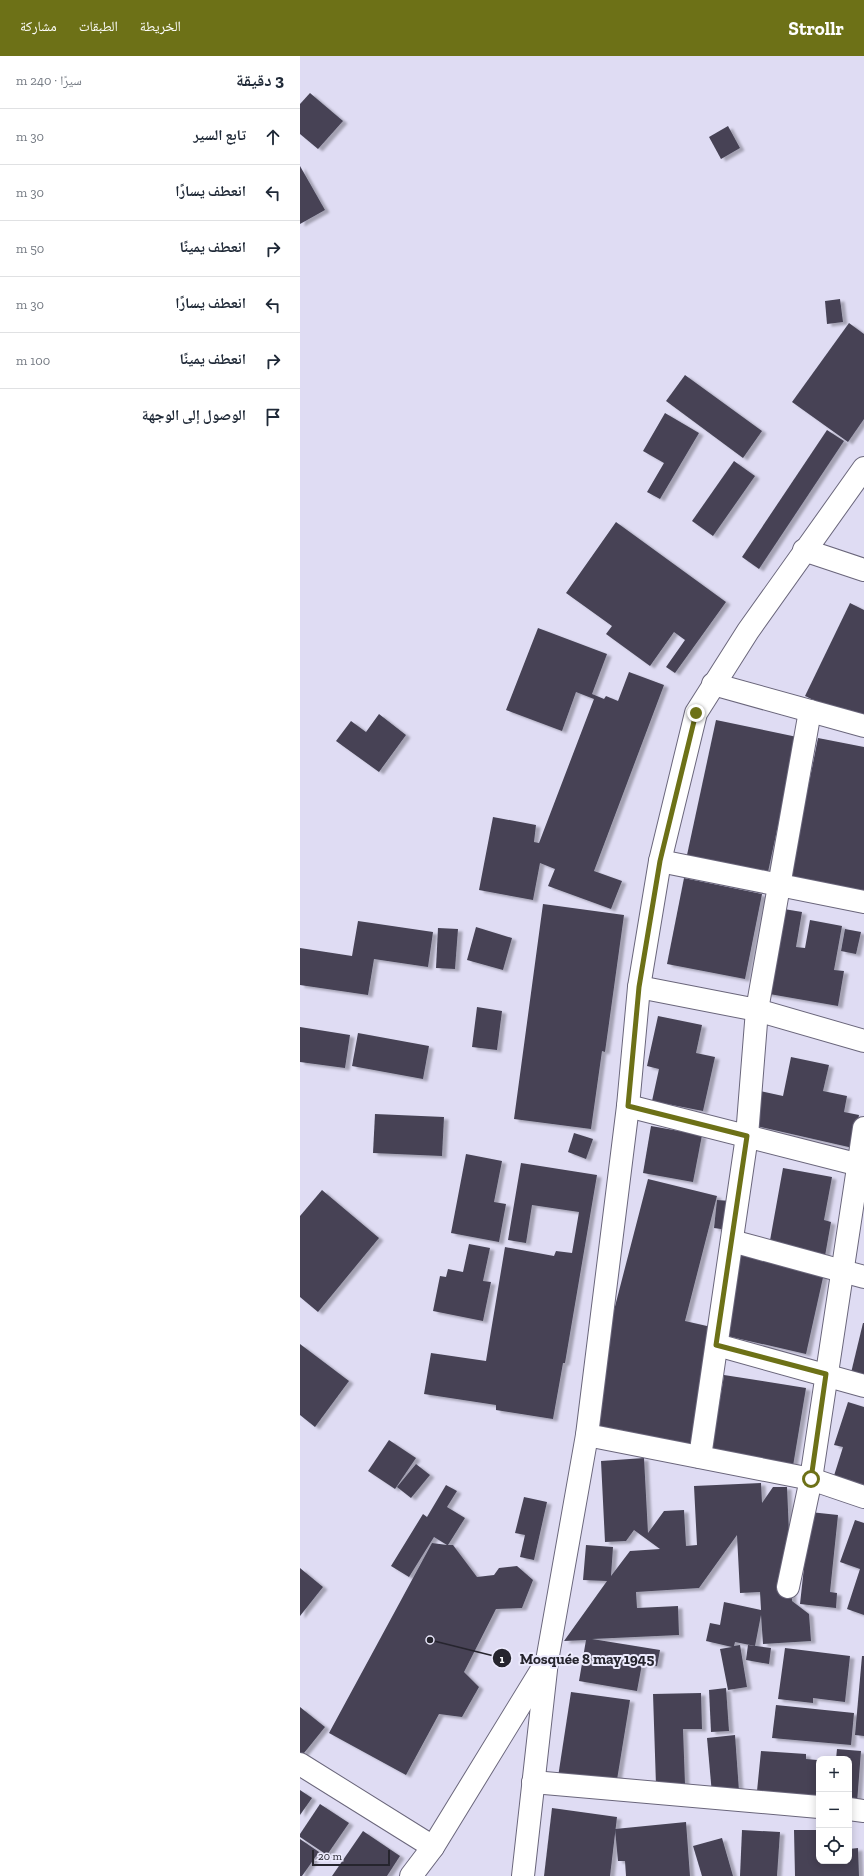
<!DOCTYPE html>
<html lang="ar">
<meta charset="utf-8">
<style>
body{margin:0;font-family:"Zilla Slab","Noto Naskh Arabic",serif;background:#f6f6f7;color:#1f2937;direction:rtl}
.controls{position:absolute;right:12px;bottom:12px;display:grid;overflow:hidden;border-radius:8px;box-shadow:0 2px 10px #0003}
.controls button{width:36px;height:36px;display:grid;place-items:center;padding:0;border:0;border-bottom:1px solid #e0e1e3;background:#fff;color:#1f2937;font:20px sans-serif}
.scale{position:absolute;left:12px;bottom:10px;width:78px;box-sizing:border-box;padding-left:4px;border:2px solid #26252e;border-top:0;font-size:11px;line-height:14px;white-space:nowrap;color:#26252e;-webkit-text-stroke:3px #eceafd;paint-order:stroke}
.stop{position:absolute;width:12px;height:12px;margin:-9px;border:3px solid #6d7117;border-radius:50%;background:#fff}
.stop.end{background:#6d7117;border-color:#fff;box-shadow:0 1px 4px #0008}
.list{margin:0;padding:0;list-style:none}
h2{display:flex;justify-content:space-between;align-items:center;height:52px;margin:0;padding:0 16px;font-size:17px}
h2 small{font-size:13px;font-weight:400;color:#747a83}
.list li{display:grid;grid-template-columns:26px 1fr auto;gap:12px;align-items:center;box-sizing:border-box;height:56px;padding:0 16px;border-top:1px solid #e0e1e3}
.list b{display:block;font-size:15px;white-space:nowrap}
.list em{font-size:13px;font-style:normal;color:#747a83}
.icon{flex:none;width:22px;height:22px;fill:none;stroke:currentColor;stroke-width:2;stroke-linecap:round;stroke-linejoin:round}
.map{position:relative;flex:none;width:564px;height:1820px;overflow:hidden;direction:ltr}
header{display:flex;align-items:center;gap:24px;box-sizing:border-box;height:56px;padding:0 20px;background:#6d7117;color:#fff}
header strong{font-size:19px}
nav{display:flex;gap:22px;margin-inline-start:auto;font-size:14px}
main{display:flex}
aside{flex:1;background:#fff}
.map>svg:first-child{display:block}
</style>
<header>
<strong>Strollr</strong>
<nav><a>الخريطة</a><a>الطبقات</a><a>مشاركة</a></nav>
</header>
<main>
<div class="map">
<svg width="564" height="1820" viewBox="0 0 564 1820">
<defs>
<filter id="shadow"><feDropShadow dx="4.5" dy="2.5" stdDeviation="1" flood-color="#0004"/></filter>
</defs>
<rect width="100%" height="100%" fill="#dfdcf3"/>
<g fill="#464355" filter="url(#shadow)">
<polygon points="10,37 43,65 18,93 0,78 0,48"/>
<polygon points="428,70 440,92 421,103 409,81"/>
<polygon points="0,110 25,154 0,168"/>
<polygon points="540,243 543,266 527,268 525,245"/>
<polygon points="549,267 564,278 564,363 548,386 492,346"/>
<polygon points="385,319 462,375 443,402 366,345"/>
<polygon points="365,357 399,377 360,443 347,436 364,407 343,395"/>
<polygon points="527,374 544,385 459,513 442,501"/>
<polygon points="434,405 455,420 413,480 392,465"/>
<polygon points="316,466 426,546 375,617 366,611 385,584 374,576 350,610 306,578 312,570 266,537"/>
<polygon points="550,547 564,554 564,668 505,640"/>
<polygon points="238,572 307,598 292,638 304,643 306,640 318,645 329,616 364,629 294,815 322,825 311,853 248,830 255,813 240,807 233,844 179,834 193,761 236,769 234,786 239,787 294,643 276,636 262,675 206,654"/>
<polygon points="79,658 106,679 79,716 36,685 51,665 66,676"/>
<polygon points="416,664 497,681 468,816 387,799"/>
<polygon points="518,682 564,691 564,835 490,821"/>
<polygon points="384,822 462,838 445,923 367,908"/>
<polygon points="243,848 324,859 305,996 302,995 291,1073 214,1063"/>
<polygon points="472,851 502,856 496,891 505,892 510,864 542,870 534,914 544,915 538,950 458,936"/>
<polygon points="58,865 133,876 128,911 74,903 68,939 0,929 0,892 52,900"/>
<polygon points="176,871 212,882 203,914 167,904"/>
<polygon points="138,872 158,873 155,913 136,912"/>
<polygon points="545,873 561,876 556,898 541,895"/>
<polygon points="177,951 202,955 197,994 172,991"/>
<polygon points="358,960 402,969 396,997 415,1001 403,1055 352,1045 359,1013 347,1010"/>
<polygon points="0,971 50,979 45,1012 0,1006"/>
<polygon points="58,977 129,990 123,1023 52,1010"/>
<polygon points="491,1001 529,1009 523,1035 547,1040 544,1056 559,1059 553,1092 452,1069 460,1035 483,1040"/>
<polygon points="75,1058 144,1061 142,1100 73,1097"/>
<polygon points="351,1070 402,1079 393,1126 343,1117"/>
<polygon points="274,1077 293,1083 286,1103 268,1096"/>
<polygon points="166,1098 202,1105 194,1146 206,1148 199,1186 151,1177"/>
<polygon points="221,1107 297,1119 265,1307 263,1307 253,1363 196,1354 196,1349 124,1338 131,1297 186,1305 205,1191 254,1200 256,1195 272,1197 279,1156 232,1149 226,1187 208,1184"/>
<polygon points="483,1112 532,1121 524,1164 531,1166 525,1200 469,1190"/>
<polygon points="348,1123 417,1140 385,1265 420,1273 388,1396 284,1370"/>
<polygon points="22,1134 79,1182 18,1256 0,1241 0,1160"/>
<polygon points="417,1144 431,1145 428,1174 414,1172"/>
<polygon points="169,1188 190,1192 183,1225 191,1226 183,1265 133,1255 140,1220 146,1221 148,1213 163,1216"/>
<polygon points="441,1198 524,1217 506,1298 423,1279"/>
<polygon points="563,1267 564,1267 564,1324 550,1321"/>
<polygon points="0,1288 49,1325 15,1371 0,1359"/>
<polygon points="424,1319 506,1332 492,1416 411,1398"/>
<polygon points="548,1346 564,1351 564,1436 532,1426 543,1391 534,1389"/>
<polygon points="89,1384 116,1402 95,1433 68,1415"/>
<polygon points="344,1402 348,1477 364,1455 384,1454 386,1490 397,1489 394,1430 461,1427 462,1447 473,1431 487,1431 492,1545 509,1558 511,1585 463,1588 461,1559 455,1590 435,1586 434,1590 440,1589 447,1631 428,1634 420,1593 432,1591 406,1585 410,1567 420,1569 424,1546 461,1554 460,1536 440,1537 437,1479 399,1532 336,1536 337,1552 378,1550 379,1579 292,1583 360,1594 357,1610 342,1608 337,1635 279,1625 286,1584 264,1585 307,1525 283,1524 286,1489 313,1491 311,1520 330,1495 360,1493 334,1474 326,1485 305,1486 301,1405"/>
<polygon points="116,1408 130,1419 111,1442 97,1431"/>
<polygon points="146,1429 157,1435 147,1451 165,1462 148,1489 153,1489 177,1521 194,1519 199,1512 217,1510 233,1524 222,1552 196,1553 164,1616 179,1631 162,1661 139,1658 106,1719 29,1677 132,1487 147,1489 134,1481 109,1521 91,1510 123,1458 127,1461"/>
<polygon points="224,1441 247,1446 234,1504 220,1501 225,1479 215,1477"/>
<polygon points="510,1456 538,1459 530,1536 537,1537 536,1552 500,1548"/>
<polygon points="555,1464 564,1467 564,1559 547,1553 560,1513 540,1506"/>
<polygon points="0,1512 23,1531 0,1560"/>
<polygon points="448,1589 471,1592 469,1608 446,1604"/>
<polygon points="485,1592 550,1600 545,1646 513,1642 513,1647 478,1643"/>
<polygon points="562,1600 564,1600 564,1680 555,1679"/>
<polygon points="426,1632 429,1675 411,1676 409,1634"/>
<polygon points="271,1636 330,1644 316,1730 258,1721"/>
<polygon points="401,1637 402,1673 383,1673 385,1728 356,1729 353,1638"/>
<polygon points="476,1649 554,1657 551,1689 472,1682"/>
<polygon points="0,1651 25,1671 0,1702"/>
<polygon points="435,1679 439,1735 412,1738 407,1682"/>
<polygon points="537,1693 561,1695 557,1747 549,1746 549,1703 536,1703"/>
<polygon points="461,1695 506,1698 506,1703 517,1704 517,1708 519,1708 519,1744 456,1745"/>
<polygon points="0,1734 12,1742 0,1759"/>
<polygon points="20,1748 49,1767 27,1799 0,1781 0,1778"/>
<polygon points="252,1752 317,1761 310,1820 244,1820"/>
<polygon points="386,1766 390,1820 326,1820 325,1805 318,1805 315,1773"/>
<polygon points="442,1774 480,1776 477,1820 440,1820"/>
<polygon points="494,1774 519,1774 519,1805 549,1805 549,1793 558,1792 559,1820 495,1820"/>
<polygon points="63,1775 100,1800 87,1820 32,1820"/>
<polygon points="422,1782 433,1820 402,1820 393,1790"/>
<polygon points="0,1783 19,1796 2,1820 0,1820"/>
</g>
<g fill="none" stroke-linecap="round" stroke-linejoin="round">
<defs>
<g id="minor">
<polyline points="504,494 564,514"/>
<polyline points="413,628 564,670"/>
<polyline points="360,805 564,846"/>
<polyline points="339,931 457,954 564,985"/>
<polyline points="328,1050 564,1110"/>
<polyline points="432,1185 564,1221"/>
<polyline points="417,1289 564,1330"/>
<polyline points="287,1379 511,1423 564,1441"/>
<polyline points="400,1401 447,1080 457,954 510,655"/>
<polyline points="488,1531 511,1423 564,1072"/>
<polyline points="0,1708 133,1791"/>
<polyline points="233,1726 519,1751"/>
<polyline points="549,1753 564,1755"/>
<polyline points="111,1820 133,1791 247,1605"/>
</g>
<polyline id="tertiary" points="223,1820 247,1605 287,1379 328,1050 339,931 360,805 396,657 448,575 564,412"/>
</defs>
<use href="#minor" stroke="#6a667b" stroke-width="24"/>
<use href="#tertiary" stroke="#6a667b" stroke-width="24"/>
<use href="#minor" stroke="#fff" stroke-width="22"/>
<use href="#tertiary" stroke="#fff" stroke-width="22"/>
</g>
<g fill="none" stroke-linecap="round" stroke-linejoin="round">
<polyline stroke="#6d7117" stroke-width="5" points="396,657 360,805 339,931 328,1050 447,1080 416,1289 526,1318 511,1423"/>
</g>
<path fill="none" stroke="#26252e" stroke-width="1.5" d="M130 1584L202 1602"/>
<g fill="#26252e" stroke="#eceafd" stroke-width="1.5">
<circle cx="130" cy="1584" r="4"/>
<circle cx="202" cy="1602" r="10"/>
</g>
<g font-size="12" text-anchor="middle" font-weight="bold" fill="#fff">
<text x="202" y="1607">1</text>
</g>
<g font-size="15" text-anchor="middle" font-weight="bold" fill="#26252e" stroke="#eceafd" stroke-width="4" stroke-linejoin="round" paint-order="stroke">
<text x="287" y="1608">Mosquée 8 may 1945</text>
</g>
</svg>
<div class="controls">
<button>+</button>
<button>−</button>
<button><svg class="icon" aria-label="locate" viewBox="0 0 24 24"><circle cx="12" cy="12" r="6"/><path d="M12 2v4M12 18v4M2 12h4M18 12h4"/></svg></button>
</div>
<div class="scale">20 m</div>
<div class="stop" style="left:511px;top:1423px"></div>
<div class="stop end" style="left:396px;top:657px"></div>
</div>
<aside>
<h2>3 دقيقة<small>سيرًا · 240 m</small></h2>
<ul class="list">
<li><svg class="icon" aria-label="ahead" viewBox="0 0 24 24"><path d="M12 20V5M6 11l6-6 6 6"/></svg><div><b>تابع السير</b></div><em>30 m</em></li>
<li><svg class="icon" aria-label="left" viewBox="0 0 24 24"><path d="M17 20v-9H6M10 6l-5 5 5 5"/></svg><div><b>انعطف يسارًا</b></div><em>30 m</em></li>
<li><svg class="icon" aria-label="right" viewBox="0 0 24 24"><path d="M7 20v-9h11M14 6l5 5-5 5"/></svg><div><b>انعطف يمينًا</b></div><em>50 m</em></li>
<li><svg class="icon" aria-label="left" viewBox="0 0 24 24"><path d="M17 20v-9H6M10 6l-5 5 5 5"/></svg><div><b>انعطف يسارًا</b></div><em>30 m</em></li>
<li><svg class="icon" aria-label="right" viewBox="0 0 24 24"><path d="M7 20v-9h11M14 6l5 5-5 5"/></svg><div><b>انعطف يمينًا</b></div><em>100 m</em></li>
<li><svg class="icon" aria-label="arrive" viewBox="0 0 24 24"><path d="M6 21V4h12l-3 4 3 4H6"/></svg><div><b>الوصول إلى الوجهة</b></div></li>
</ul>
</aside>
</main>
